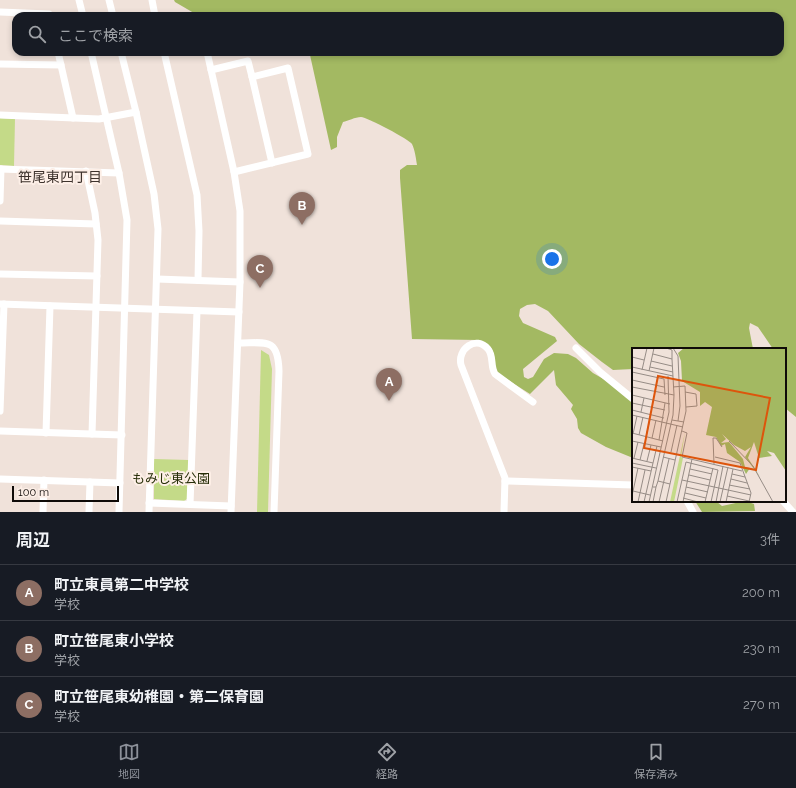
<!DOCTYPE html>
<html lang="ja">
<meta charset="utf-8">
<style>
body{margin:0;font-family:Raleway,"Noto Sans JP",sans-serif;background:#20242c;color:#f1f3f6}
.scale{position:absolute;left:12px;bottom:10px;width:107px;box-sizing:border-box;padding-left:4px;border:2px solid #0f0b08;border-top:0;font-size:11px;line-height:14px;white-space:nowrap;color:#0f0b08;-webkit-text-stroke:3px #fdefe7;paint-order:stroke}
.you{position:absolute;left:552px;top:259px;width:14px;height:14px;margin:-10px;border:3px solid #fff;border-radius:50%;background:#1a73e8;box-shadow:0 0 0 6px #1a73e833}
.badge{display:grid;place-items:center;width:26px;height:26px;border-radius:50%;background:#8c9099;color:#fff;font-size:13px;font-weight:700}
.pin{position:absolute;translate:-50% -33px;filter:drop-shadow(0 1px 2px #0008)}
.pin::after{content:'';position:absolute;top:21px;width:14px;height:12px;background:inherit;clip-path:polygon(0 0,100% 0,50% 100%)}
.list{margin:0;padding:0;list-style:none}
h2{display:flex;justify-content:space-between;align-items:center;height:52px;margin:0;padding:0 16px;font-size:17px}
h2 small{font-size:13px;font-weight:400;color:#9ea1a6}
.list li{display:grid;grid-template-columns:26px 1fr auto;gap:12px;align-items:center;box-sizing:border-box;height:56px;padding:0 16px;border-top:1px solid #363941}
.list b{display:block;font-size:15px;white-space:nowrap}
.list p{margin:0;font-size:13px;white-space:nowrap;color:#9ea1a6}
.list em{font-size:13px;font-style:normal;color:#9ea1a6}
.icon{flex:none;width:22px;height:22px;fill:none;stroke:currentColor;stroke-width:2;stroke-linecap:round;stroke-linejoin:round}
.map{position:relative;flex:none;width:796px;height:512px;overflow:hidden}
.search{position:absolute;background:#171b24;box-shadow:0 2px 6px #0003;left:12px;right:12px;top:12px;height:44px;display:flex;align-items:center;gap:10px;box-sizing:border-box;padding:0 14px;border-radius:12px;color:#9ea1a6;font-size:15px}
.sheet{height:220px;background:#171b24}
nav{display:flex;justify-content:space-around;align-items:center;box-sizing:border-box;height:56px;border-top:1px solid #363941;background:#171b24;font-size:11px;color:#9ea1a6}
nav a{display:grid;justify-items:center;gap:2px}
nav .on{color:#8c9099}
.map>svg:first-child{display:block}
</style>
<div class="map">
<svg width="796" height="512" viewBox="0 0 796 512">
<rect width="100%" height="100%" fill="#f0e2da"/>
<g fill="#c4da88">
<polygon points="0,118 15,119 14,166 0,165"/>
<polygon points="261,350 269,355 272,369 268,512 257,512"/>
<polygon points="154,459 189,460 187,499 184,501 154,499"/>
</g>
<g fill="#a3b962">
<path d="M174 0H796V417L785 408V349H773L758 327 750 323 749 328 753 349H633V369L613 370 602 362 579 344 548 311 535 304 527 305 520 309 519 316 523 323 555 337 557 341 523 369 524 377 528 379 533 377 544 359 554 353 568 354 576 358 593 373 633 396V458L606 447 581 433 578 428 577 419 571 409 573 405 556 385 554 370 530 394 497 373C490 357 500 348 479 340L412 339 400 178V170L407 165H417C416 159 415 150 412 144 410 140 367 117 361 117 355 117 348 121 343 122L337 137V147L331 150 310 55 292 56 274 52H780V16H199L175 2Z"/>
<polygon points="695,501 721,501 717,502 722,506 745,501 754,504 755,511 702,512"/>
</g>
<g fill="none" stroke-linecap="round" stroke-linejoin="round">
<g stroke="#fff" stroke-width="7">
<polyline points="79,0 83,16"/>
<polyline points="109,0 113,16"/>
<polyline points="152,0 155,16"/>
<polyline points="0,12 49,14 49,16"/>
<polyline points="58,52 73,118"/>
<polyline points="91,52 119,173 127,220 119,512"/>
<polyline points="121,52 136,112"/>
<polyline points="164,52 197,195 199,231 198,280"/>
<polyline points="207,52 234,172 240,211 240,282 231,512"/>
<polyline points="0,64 61,65"/>
<polyline points="211,70 248,61 252,77 288,68 308,154 234,172"/>
<polyline points="252,77 272,163"/>
<polyline points="0,115 99,119 136,112 154,194 158,229 149,512"/>
<polyline points="0,169 119,173"/>
<polyline points="86,171 95,213 98,240 92,434"/>
<polyline points="0,201 1,169"/>
<polyline points="0,221 96,224"/>
<polyline points="0,274 97,276"/>
<polyline points="157,279 240,282"/>
<polyline points="0,304 239,312"/>
<path d="M238 343C266 343 278 337 279 371L274 512"/>
<polyline points="576,348 600,372 633,399"/>
<polyline points="0,411 4,304"/>
<polyline points="0,431 122,435"/>
<polyline points="46,433 50,306"/>
<polyline points="0,479 120,483"/>
<polyline points="505,481 633,485"/>
<polyline points="687,501 693,512"/>
<polyline points="783,501 793,512"/>
<polyline points="149,503 231,506"/>
<polyline points="190,504 197,311"/>
<polyline points="43,512 44,480"/>
<polyline points="89,512 90,482"/>
<path d="M504 512 505 478 461 365C457 349 476 335 488 349 494 356 490 366 495 374L533 402"/>
</g>
</g>
<g text-anchor="middle" dominant-baseline="central" stroke-width="4" stroke-linejoin="round" paint-order="stroke">
<g font-size="13" fill="#262e08" stroke="#fdefe7">
<text x="171" y="478">もみじ東公園</text>
</g>
<g font-size="14" fill="#3e332d" stroke="#fdefe7">
<text x="60" y="177">笹尾東四丁目</text>
</g>
</g>
<g transform="translate(632 348)">
<rect width="154" height="154" fill="#f0e2da"/>
<path d="M53 84 49 109 51 110 42 154H38Z" fill="#c4da88"/>
<path d="M52 0H154V123L142 105 135 103 140 108 127 110 122 94 116 110 128 129 113 109 119 99 113 103 102 97 90 86 94 91 89 95 97 94 111 111 113 119 118 120 114 126 108 114 95 105 93 96 89 98 84 89 74 87 80 59 73 54 68 58V44L50 33 49 13 46 5Z" fill="#a3b962"/>
<path fill="none" stroke="#968c86" stroke-width="1" d="M34 0 40 2V11M41 0 46 8 48 58 46 73M21 6 40 11 42 47M0 9 12 12M19 13 40 18M0 19 41 28M18 19 41 24M10 22 15 0M17 23 22 0M0 24 32 31 33 47M0 32 32 39M0 39 42 47 41 67 26 133M53 44 64 46 65 58 54 59M0 47 38 56M0 55 33 62M0 62 32 70M9 64 12 50M0 67 51 79M40 72 52 74M50 83 55 85 50 109 110 123M0 85 31 93M1 86 5 68M7 87 11 69M14 89 18 71M20 90 24 72M27 92 33 55M0 93 29 99M97 93 121 118 141 154M39 104 45 77M31 109 43 112M83 109 108 115 119 145 117 154M0 110 21 115 12 154M2 110 6 94M8 112 12 96M15 113 19 97M0 115 24 120M21 115 25 98M82 116 81 90H84L90 99M0 119 19 123M58 121 80 126M100 126 113 129M57 127 78 132M99 131 115 135M50 132 119 147M97 137 118 141M21 139H24L26 133 38 136M54 139 76 144M1 143 18 147M53 145 74 150M0 148 6 120M95 148 117 153M51 150 66 154M6 154 13 122M17 154 37 64 36 28M21 154 24 139M27 154 37 111M34 154 54 63 53 38 41 39M45 154 54 114 86 122 79 154M51 154 60 111M73 154 81 120M84 154 91 118M88 154 96 119M94 154 101 121"/>
<path fill="#dd550c" fill-opacity="0.15" stroke="#dd550c" stroke-width="2" d="M26 28 138 50 124 122 12 100Z"/>
<rect width="154" height="154" fill="none" stroke="#0f0b08" stroke-width="2"/>
</g>
</svg>
<div class="scale">100 m</div>
<div class="you"></div>
<div class="pin badge" style="left:389px;top:401px;background:#8d6e63">A</div>
<div class="pin badge" style="left:302px;top:225px;background:#8d6e63">B</div>
<div class="pin badge" style="left:260px;top:288px;background:#8d6e63">C</div>
<div class="search"><svg class="icon" aria-label="search" viewBox="0 0 24 24"><circle cx="10" cy="10" r="6"/><path d="M15 15l6 6"/></svg>ここで検索</div>
</div>
<section class="sheet">
<h2>周辺<small>3件</small></h2>
<ul class="list">
<li><span class="badge" style="background:#8d6e63">A</span><div><b>町立東員第二中学校</b><p>学校</p></div><em>200 m</em></li>
<li><span class="badge" style="background:#8d6e63">B</span><div><b>町立笹尾東小学校</b><p>学校</p></div><em>230 m</em></li>
<li><span class="badge" style="background:#8d6e63">C</span><div><b>町立笹尾東幼稚園・第二保育園</b><p>学校</p></div><em>270 m</em></li>
</ul>
</section>
<nav>
<a class="on"><svg class="icon" aria-label="map" viewBox="0 0 24 24"><path d="M3 6l6-2 6 2 6-2v14l-6 2-6-2-6 2zM9 4v14M15 6v14"/></svg>地図</a>
<a><svg class="icon" aria-label="directions" viewBox="0 0 24 24"><path d="M12 3l9 9-9 9-9-9zM9 14v-3h6M13 9l2 2-2 2"/></svg>経路</a>
<a><svg class="icon" aria-label="saved" viewBox="0 0 24 24"><path d="M7 4h10v16l-5-4-5 4z"/></svg>保存済み</a>
</nav>
